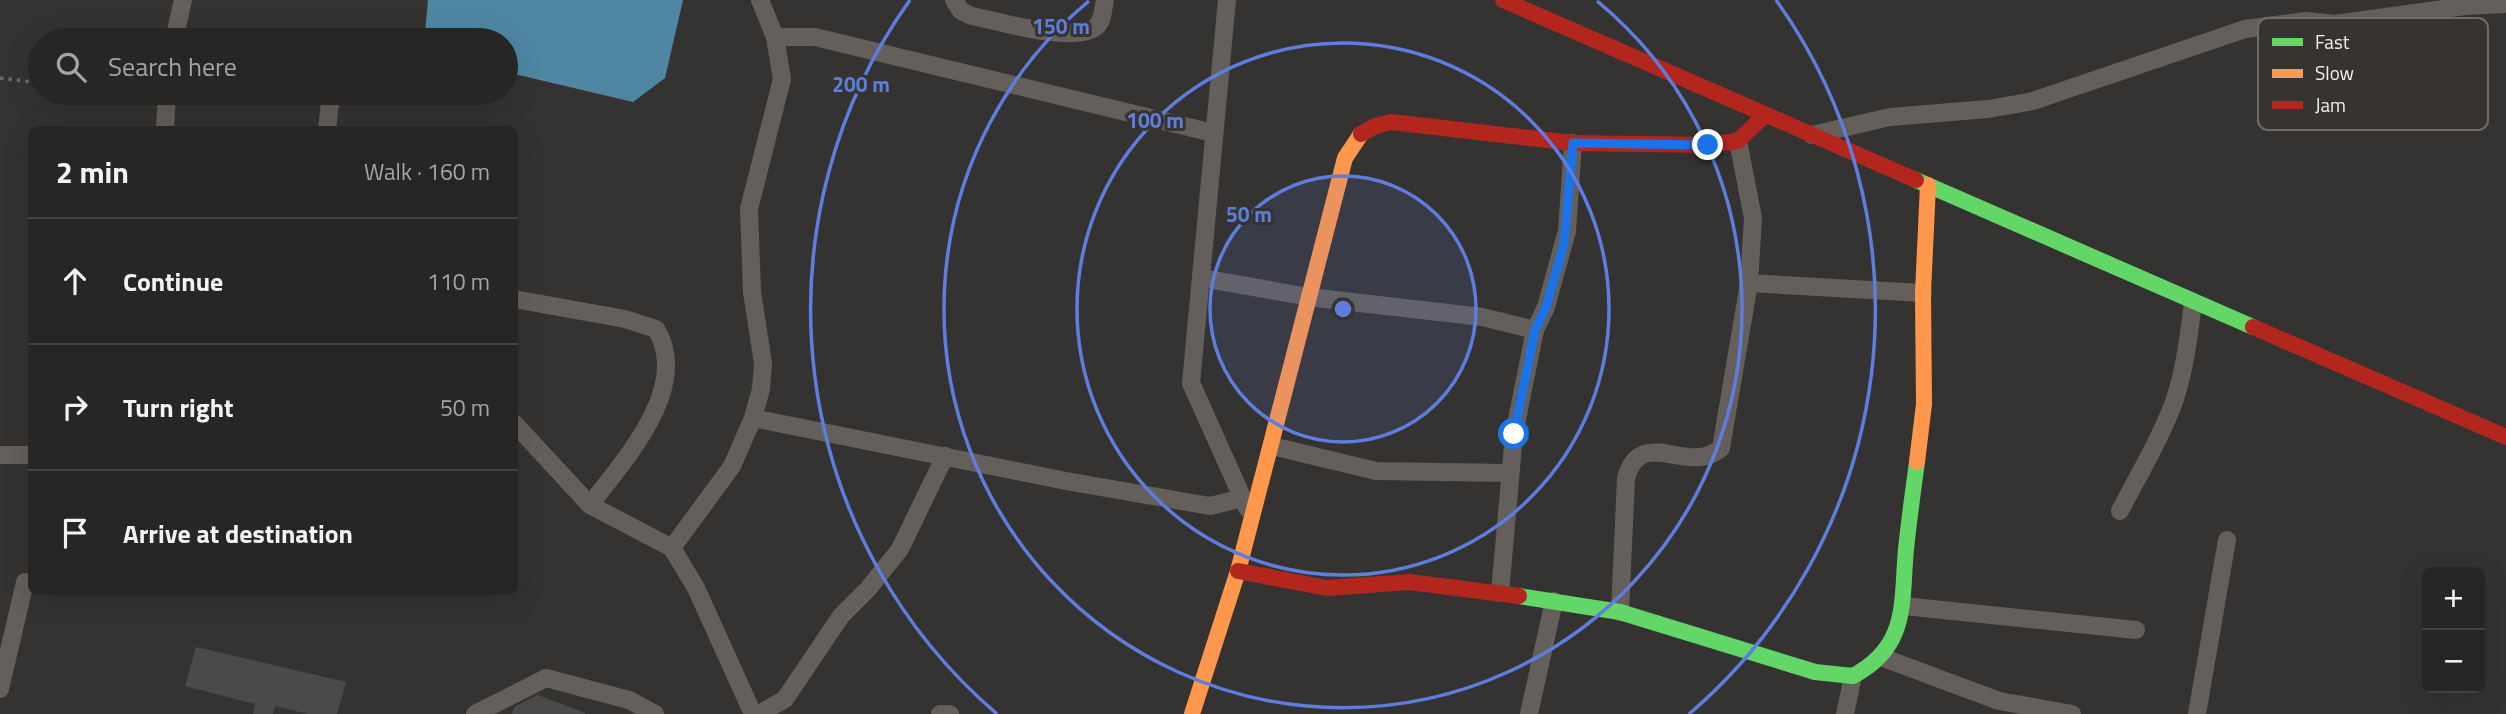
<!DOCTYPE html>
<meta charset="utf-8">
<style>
body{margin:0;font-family:"Titillium Web",sans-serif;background:#343232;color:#f1f3f6}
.controls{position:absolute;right:21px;bottom:21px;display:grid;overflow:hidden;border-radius:10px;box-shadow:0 7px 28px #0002}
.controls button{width:63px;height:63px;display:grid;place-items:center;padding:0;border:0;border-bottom:2px solid #444342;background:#282625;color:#f1f3f6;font:35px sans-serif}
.stop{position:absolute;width:21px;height:21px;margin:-16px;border:5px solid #1a73e8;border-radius:50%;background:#fff}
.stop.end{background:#1a73e8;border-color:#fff;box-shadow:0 2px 7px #0008}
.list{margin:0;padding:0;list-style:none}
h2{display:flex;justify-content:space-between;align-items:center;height:91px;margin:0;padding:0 28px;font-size:30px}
h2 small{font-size:23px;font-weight:400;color:#a5a5a7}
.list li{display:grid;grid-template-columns:46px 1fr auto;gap:21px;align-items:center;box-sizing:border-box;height:126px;padding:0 28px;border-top:2px solid #444342}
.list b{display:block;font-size:26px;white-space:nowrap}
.list em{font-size:23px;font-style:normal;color:#a5a5a7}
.icon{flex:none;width:38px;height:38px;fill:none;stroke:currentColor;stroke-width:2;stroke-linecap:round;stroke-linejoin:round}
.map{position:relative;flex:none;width:2506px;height:714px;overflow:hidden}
.search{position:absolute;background:#282625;box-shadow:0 7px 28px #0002;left:28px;top:28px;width:490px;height:77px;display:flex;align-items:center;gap:18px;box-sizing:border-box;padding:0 24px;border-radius:38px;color:#a5a5a7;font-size:26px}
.panel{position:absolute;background:#282625;box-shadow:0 7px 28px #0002;left:28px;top:126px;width:490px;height:469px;border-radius:10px}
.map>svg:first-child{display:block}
</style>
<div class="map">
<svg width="2506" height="714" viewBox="0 0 2506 714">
<rect width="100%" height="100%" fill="#353331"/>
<polygon fill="#4f87a3" points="428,0 683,0 665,78 633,102 506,72 506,40 431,40 425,33"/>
<g fill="#4c4a49">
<polygon points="196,647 346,682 337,714 308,714 275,706 273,714 253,714 255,704 185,686"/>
<polygon points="538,695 585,713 585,714 512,714 514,707"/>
</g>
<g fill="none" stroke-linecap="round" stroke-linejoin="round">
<g stroke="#6e6a67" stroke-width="3.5" stroke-dasharray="3.5 5" stroke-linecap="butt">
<polyline points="0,78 40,83"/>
<polyline points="117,93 151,97"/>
</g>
<g stroke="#655f5b" stroke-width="18">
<path d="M954 0 961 11 972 16C997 21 1077 45 1097 26 1103 20 1103 9 1105 0"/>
<polyline points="1227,0 1191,383 1247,508"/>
<polyline points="775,37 815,37 1213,133"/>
<polyline points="174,40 183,0"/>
<polyline points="165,130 167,93"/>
<polyline points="327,130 331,93"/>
<polyline points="1812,135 1890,117 1988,109 2033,101 2245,29 2306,21 2335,24 2465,6 2506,4"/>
<polyline points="1738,141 1753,218 1749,283 1923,293"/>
<polyline points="1202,278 1309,297 1482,317 1535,330"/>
<path d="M514 299 625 319 656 329C692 388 623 461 590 505L672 548"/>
<polyline points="753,418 761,389 763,363 752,292 749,209 782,79 775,37 760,0"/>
<polyline points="514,423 590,505"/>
<polyline points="1272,446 1376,471 1509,473"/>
<polyline points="0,455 32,455"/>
<path d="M2120 511C2139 474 2161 438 2175 399 2185 368 2189 335 2193 303"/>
<polyline points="1500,593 1514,434 1535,330 1546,307 1567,231 1573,143"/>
<polyline points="1904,606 2136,630"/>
<path d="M1620 612 1626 478C1641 424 1689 477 1721 448L1749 283"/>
<polyline points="1881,657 1999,701 2072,714"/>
<polyline points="0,689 25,582"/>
<polyline points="475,714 546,678 629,700 655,714"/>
<polyline points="753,714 696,588 672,548 732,466 753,418 1066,481 1210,506 1243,498"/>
<polyline points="759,714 785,699 841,616 868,589 900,549 945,456"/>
<polyline points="940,714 950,714"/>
<polyline points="1529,714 1554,601"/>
<polyline points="1845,714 1853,676"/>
<polyline points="2197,714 2227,540"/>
</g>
<g stroke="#63d668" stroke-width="16">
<polyline points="1916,180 2253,327"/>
<path d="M1519 596 1620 612 1815 672 1853 676C1909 646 1901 603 1906 549 1909 520 1913 491 1917 462"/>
</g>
<g stroke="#ff974d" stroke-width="16">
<polyline points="1917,462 1924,404 1923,293 1928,185"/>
<polyline points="1192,714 1238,571 1345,158 1361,134"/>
</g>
<g stroke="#b3261e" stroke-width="16">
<polyline points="1503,0 1916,180"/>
<polyline points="1361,134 1375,126 1391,122 1573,143 1708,145 1738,141 1765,115"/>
<polyline points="2253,327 2506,437"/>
<polyline points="1238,571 1327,588 1409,582 1519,596"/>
</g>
</g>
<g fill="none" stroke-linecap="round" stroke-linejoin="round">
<polyline stroke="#1a73e8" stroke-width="9" points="1514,434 1535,330 1546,307 1564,244 1573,143 1708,145"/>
</g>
<circle cx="1343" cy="309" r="133" fill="#5d7ede" fill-opacity=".12"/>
<g fill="none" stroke="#5d7ede" stroke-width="3.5">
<circle cx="1343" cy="309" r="133"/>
<circle cx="1343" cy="309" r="266"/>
<path d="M1597 1A399 399 0 1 1 1089 1"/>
<path d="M997 714A532 532 0 0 1 910 0M1776 0A532 532 0 0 1 1689 714"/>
</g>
<rect x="2258" y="18" width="230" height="112" rx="10" fill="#37332f" stroke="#6f6b68" stroke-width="2"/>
<rect x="2272" y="38" width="31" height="8" fill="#63d668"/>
<rect x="2272" y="69" width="31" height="9" fill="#ff974d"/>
<rect x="2272" y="101" width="31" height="8" fill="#b3261e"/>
<g font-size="19" fill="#f2efed">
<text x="2315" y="49">Fast</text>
<text x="2315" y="80">Slow</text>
<text x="2315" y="112">Jam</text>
</g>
<circle cx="1343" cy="309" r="10" fill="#5d7ede" stroke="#37332f" stroke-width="3.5"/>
<g font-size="21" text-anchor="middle" font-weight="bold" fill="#5d7ede" stroke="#37332f" stroke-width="6" stroke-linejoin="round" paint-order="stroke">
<text x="1061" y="34">150 m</text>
<text x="861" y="92">200 m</text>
<text x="1155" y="128">100 m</text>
<text x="1249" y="222">50 m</text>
</g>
</svg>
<div class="controls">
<button>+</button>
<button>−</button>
</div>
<div class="stop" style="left:1514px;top:434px"></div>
<div class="stop end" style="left:1708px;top:145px"></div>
<div class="search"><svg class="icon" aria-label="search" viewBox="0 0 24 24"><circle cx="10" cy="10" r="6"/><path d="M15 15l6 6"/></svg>Search here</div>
<section class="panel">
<h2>2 min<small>Walk · 160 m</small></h2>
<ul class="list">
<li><svg class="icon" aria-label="ahead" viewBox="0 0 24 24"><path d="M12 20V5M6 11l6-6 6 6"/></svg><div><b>Continue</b></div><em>110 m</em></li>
<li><svg class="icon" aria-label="right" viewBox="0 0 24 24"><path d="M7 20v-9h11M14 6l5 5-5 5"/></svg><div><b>Turn right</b></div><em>50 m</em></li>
<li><svg class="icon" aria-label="arrive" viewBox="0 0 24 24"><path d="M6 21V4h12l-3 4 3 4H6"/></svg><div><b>Arrive at destination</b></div></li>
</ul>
</section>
</div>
